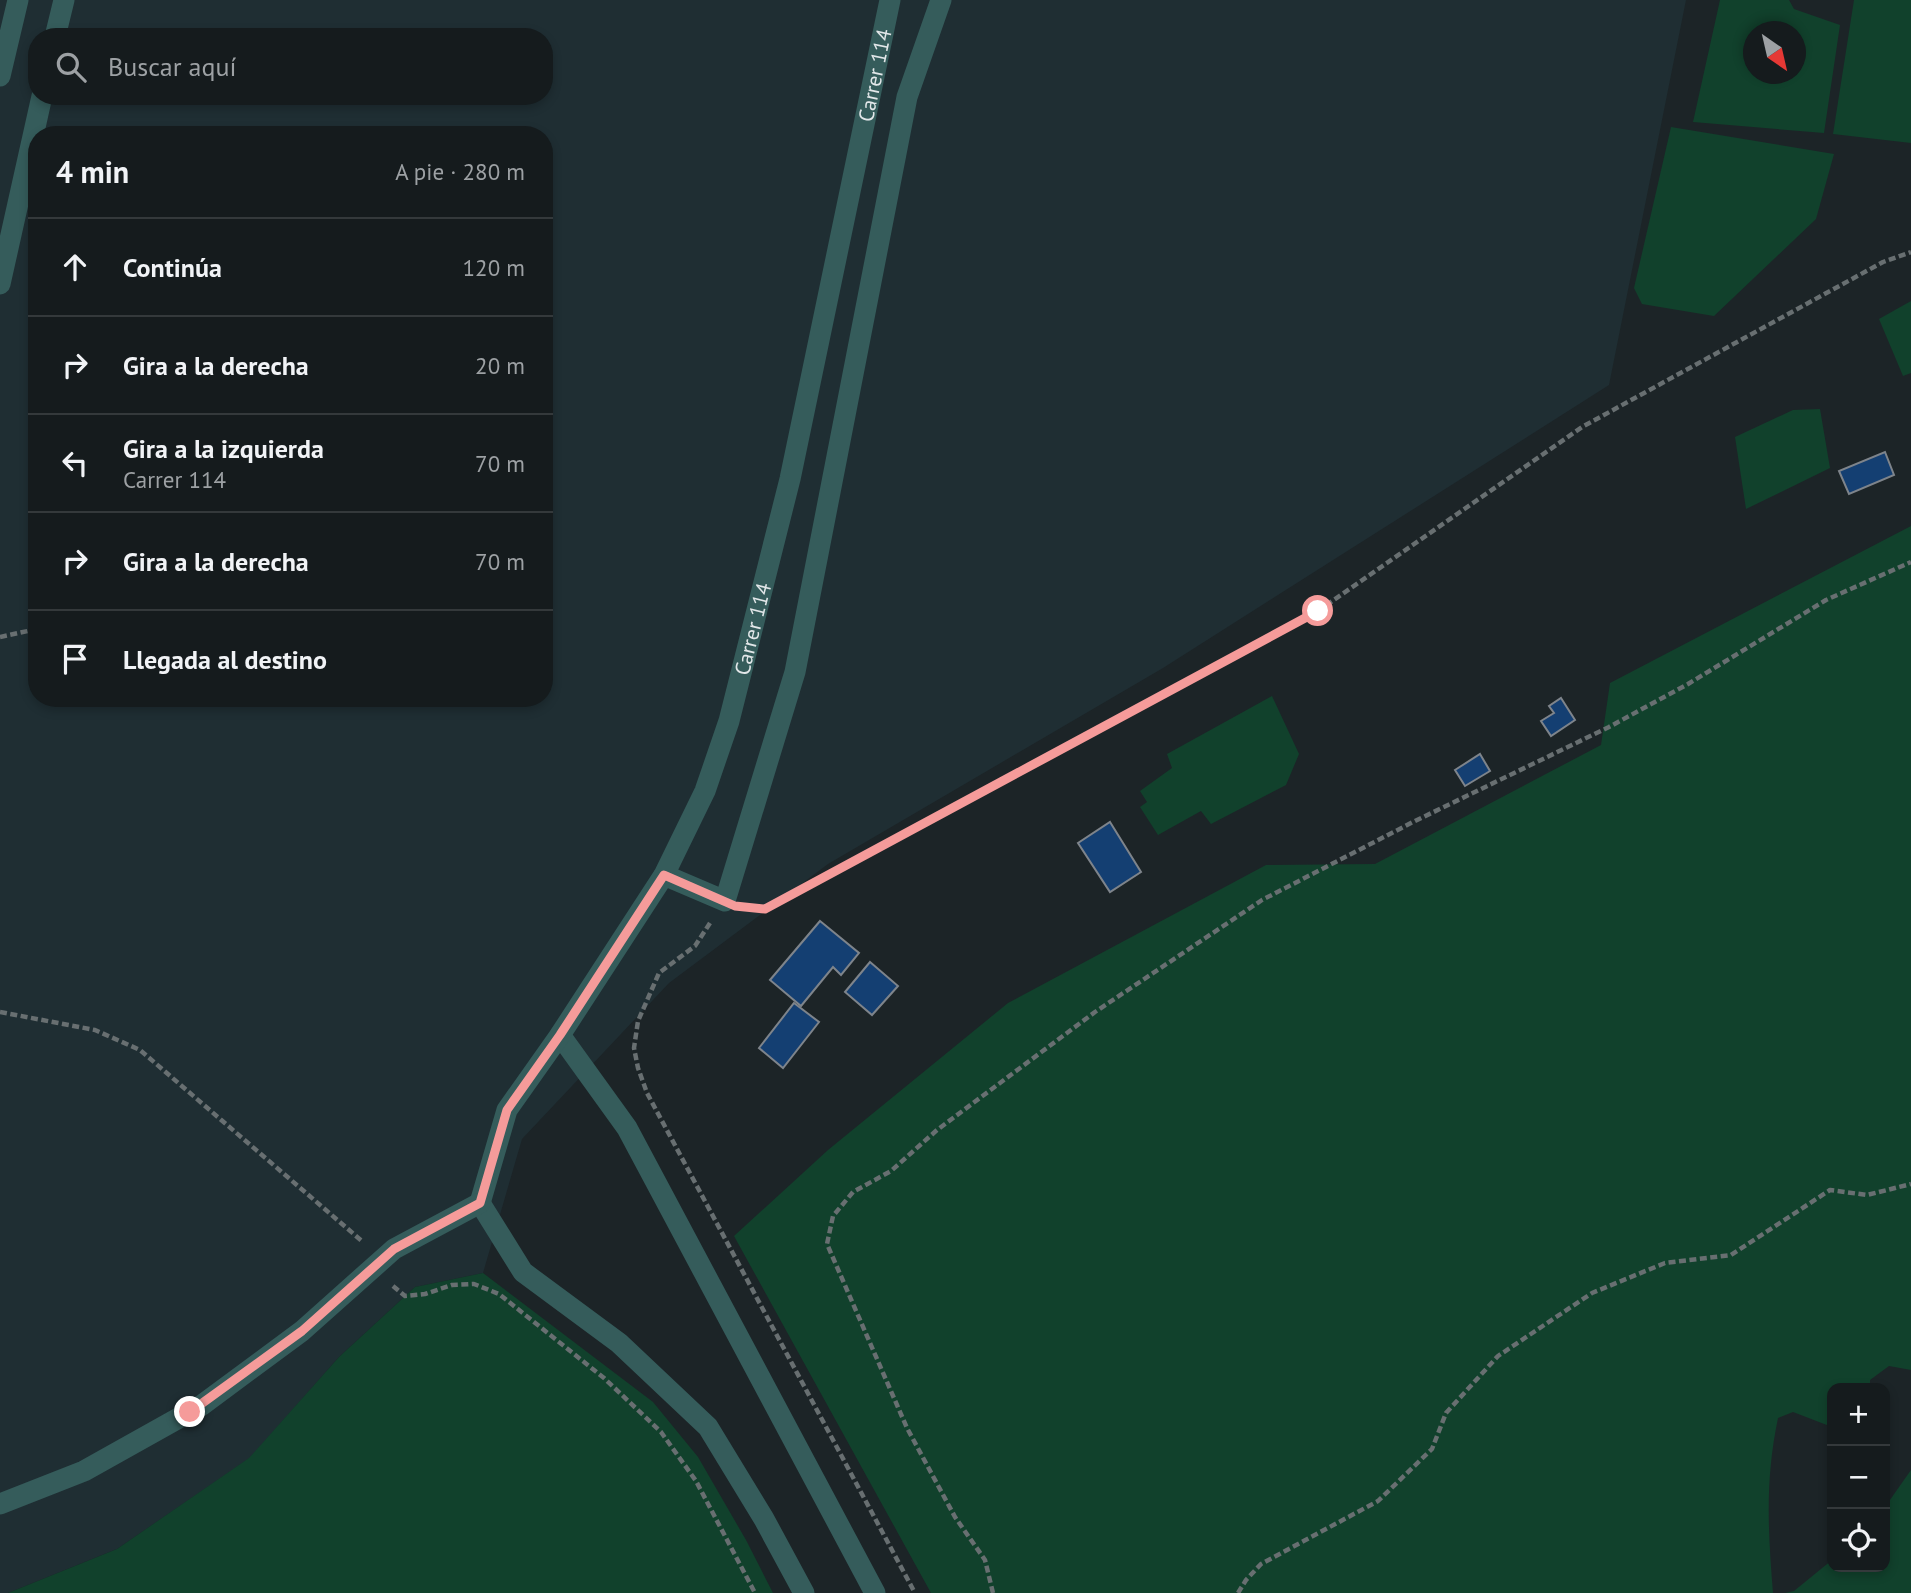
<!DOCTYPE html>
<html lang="es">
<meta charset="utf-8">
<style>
body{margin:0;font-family:"PT Sans",sans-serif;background:#1e2426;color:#f1f3f6}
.controls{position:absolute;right:21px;bottom:21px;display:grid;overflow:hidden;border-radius:14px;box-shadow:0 4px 10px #0003}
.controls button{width:63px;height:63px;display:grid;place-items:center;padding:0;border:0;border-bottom:2px solid #34393b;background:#151b1d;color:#f1f3f6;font:35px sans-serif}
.compass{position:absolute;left:1743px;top:21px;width:63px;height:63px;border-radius:50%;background:#151b1d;box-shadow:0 4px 10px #0003;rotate:146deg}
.stop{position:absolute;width:21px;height:21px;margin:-16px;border:5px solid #f59b9a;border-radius:50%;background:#fff}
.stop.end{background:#f59b9a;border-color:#fff;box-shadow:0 2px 7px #0008}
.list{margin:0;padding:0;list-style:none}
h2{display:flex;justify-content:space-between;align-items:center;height:91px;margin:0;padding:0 28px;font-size:30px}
h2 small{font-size:23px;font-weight:400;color:#9da1a4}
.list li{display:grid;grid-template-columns:46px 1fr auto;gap:21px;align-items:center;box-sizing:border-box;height:98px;padding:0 28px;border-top:2px solid #34393b}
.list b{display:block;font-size:26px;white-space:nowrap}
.list p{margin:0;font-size:23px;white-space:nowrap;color:#9da1a4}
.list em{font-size:23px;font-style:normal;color:#9da1a4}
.icon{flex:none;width:38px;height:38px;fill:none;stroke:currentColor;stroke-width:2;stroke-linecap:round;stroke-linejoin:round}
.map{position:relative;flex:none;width:1911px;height:1593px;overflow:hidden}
.search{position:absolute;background:#151b1d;box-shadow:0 4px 10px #0003;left:28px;top:28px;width:525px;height:77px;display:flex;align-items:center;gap:18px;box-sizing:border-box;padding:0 24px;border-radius:28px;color:#9da1a4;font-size:26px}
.panel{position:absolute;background:#151b1d;box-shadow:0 4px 10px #0003;left:28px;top:126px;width:525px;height:581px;border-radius:28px}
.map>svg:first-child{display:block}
</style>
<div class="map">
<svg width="1911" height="1593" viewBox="0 0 1911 1593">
<rect width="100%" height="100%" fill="#1c2427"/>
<path fill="#1f2e33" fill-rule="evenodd" d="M0 0H1686L1609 385 1163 668 828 864 669 983 522 1139 483 1273 415 1287 339 1357 250 1458 117 1549 8 1593H0ZM37 37H544V96H37ZM37 135H544V698H37Z"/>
<g fill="#11412c" fill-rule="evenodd">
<path d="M1720 0H1789L1794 9 1840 25 1824 133 1693 122ZM1754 32H1796V74H1754Z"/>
<polygon points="1854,0 1911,0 1911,143 1833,134"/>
<polygon points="1671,127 1834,154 1816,219 1714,316 1642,304 1634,288"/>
<polygon points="1911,301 1911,373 1903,376 1879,319"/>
<polygon points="1820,409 1830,468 1746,509 1735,437 1793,410"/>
<path d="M1911 526V1370L1889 1366 1870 1380V1388H1832V1427L1793 1412 1778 1418C1765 1480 1768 1531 1773 1593H931L734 1236 828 1150 1008 1003 1266 865 1375 864 1601 745 1610 683Z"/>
<polygon points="1272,696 1299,754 1286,785 1211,824 1201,811 1158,835 1140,807 1147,802 1140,791 1172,768 1167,754"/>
<polygon points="483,1273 653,1402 698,1457 746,1540 773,1593 8,1593 117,1549 249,1458 339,1357 415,1287"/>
<polygon points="1911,1470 1911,1593 1785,1593 1794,1591 1832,1560 1832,1567 1885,1567 1885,1507"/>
</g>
<g fill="#143f72" stroke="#7e848b" stroke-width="2">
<polygon points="1885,452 1894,475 1849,494 1839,471"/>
<polygon points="1561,698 1575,720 1551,736 1541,721 1554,713 1549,706"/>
<polygon points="1480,754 1490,771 1465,786 1455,770"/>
<polygon points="1110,822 1141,872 1110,892 1078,843"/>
<polygon points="820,921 859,953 841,975 833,967 801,1006 770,980"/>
<polygon points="870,962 898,986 872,1015 845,992"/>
<polygon points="794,1003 819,1022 783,1068 759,1048"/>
</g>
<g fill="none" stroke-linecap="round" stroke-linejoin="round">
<g stroke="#686f71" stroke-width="4.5" stroke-dasharray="7 3.5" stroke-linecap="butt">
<polyline points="0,637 37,629"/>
<polyline points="752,908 765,909 1318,611 1582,427 1883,262 1911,252"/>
<polyline points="710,923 695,946 659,973 638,1021 634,1048 638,1068 647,1093 915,1593"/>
<polyline points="0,1012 95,1030 140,1050 363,1242"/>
<polyline points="393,1286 405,1296 425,1294 452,1285 474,1284 499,1294 604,1378 661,1432 696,1481 755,1593"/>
<polyline points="993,1593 985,1560 955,1517 907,1428 827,1244 833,1216 853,1192 891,1171 937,1130 1095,1012 1262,900 1415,821 1609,727 1688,684 1826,600 1911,562"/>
<polyline points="1238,1593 1246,1580 1261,1564 1378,1501 1432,1449 1446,1413 1498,1356 1592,1293 1665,1263 1731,1255 1830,1190 1867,1195 1911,1184"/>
</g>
<g stroke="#355c5b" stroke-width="21">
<polyline points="55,37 64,0"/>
<polyline points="0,76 18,0"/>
<polyline points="0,284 42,96"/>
<polyline points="664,875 725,901 795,672 907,97 941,0"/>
<polyline points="560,1035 627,1128 875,1593"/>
<path id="s1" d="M480 1203 507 1110 560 1035 664 875 705 791 729 721 790 479 890 0"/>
<polyline points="480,1203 523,1272 619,1343 708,1427 764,1519 804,1593"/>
<polyline points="0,1504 84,1471 202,1405 302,1331 394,1249 480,1203"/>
</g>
</g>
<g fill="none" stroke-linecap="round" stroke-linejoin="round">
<polyline stroke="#f59b9a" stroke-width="9" points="190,1412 302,1331 394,1249 480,1203 507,1110 560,1035 664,875 735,906 765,909 1318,611"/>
</g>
<g text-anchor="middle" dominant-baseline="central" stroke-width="5" stroke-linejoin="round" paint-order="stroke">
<g font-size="21" fill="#e2e7e9" stroke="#1c2427">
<text stroke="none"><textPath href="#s1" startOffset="1209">Carrer 114</textPath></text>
<text stroke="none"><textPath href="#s1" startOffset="642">Carrer 114</textPath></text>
</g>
</g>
</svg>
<div class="controls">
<button>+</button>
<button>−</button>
<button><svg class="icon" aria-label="locate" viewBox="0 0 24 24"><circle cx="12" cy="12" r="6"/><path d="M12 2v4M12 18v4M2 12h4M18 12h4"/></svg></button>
</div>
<svg class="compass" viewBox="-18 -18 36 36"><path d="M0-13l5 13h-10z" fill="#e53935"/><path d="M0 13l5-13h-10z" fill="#9da1a4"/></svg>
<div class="stop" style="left:1318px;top:611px"></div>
<div class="stop end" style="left:190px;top:1412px"></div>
<div class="search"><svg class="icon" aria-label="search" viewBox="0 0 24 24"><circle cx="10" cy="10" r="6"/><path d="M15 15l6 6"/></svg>Buscar aquí</div>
<section class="panel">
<h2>4 min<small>A pie · 280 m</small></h2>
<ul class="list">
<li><svg class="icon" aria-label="ahead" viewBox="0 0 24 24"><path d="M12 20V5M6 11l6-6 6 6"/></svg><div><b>Continúa</b></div><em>120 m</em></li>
<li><svg class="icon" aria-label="right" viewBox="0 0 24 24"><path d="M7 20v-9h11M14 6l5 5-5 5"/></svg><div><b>Gira a la derecha</b></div><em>20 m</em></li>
<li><svg class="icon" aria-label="left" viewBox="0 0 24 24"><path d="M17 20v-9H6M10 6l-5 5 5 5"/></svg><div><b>Gira a la izquierda</b><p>Carrer 114</p></div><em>70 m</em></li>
<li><svg class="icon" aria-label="right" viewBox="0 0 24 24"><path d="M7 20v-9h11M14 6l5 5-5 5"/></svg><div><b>Gira a la derecha</b></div><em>70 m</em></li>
<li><svg class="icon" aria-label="arrive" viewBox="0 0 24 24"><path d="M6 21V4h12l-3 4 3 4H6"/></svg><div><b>Llegada al destino</b></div></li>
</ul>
</section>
</div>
